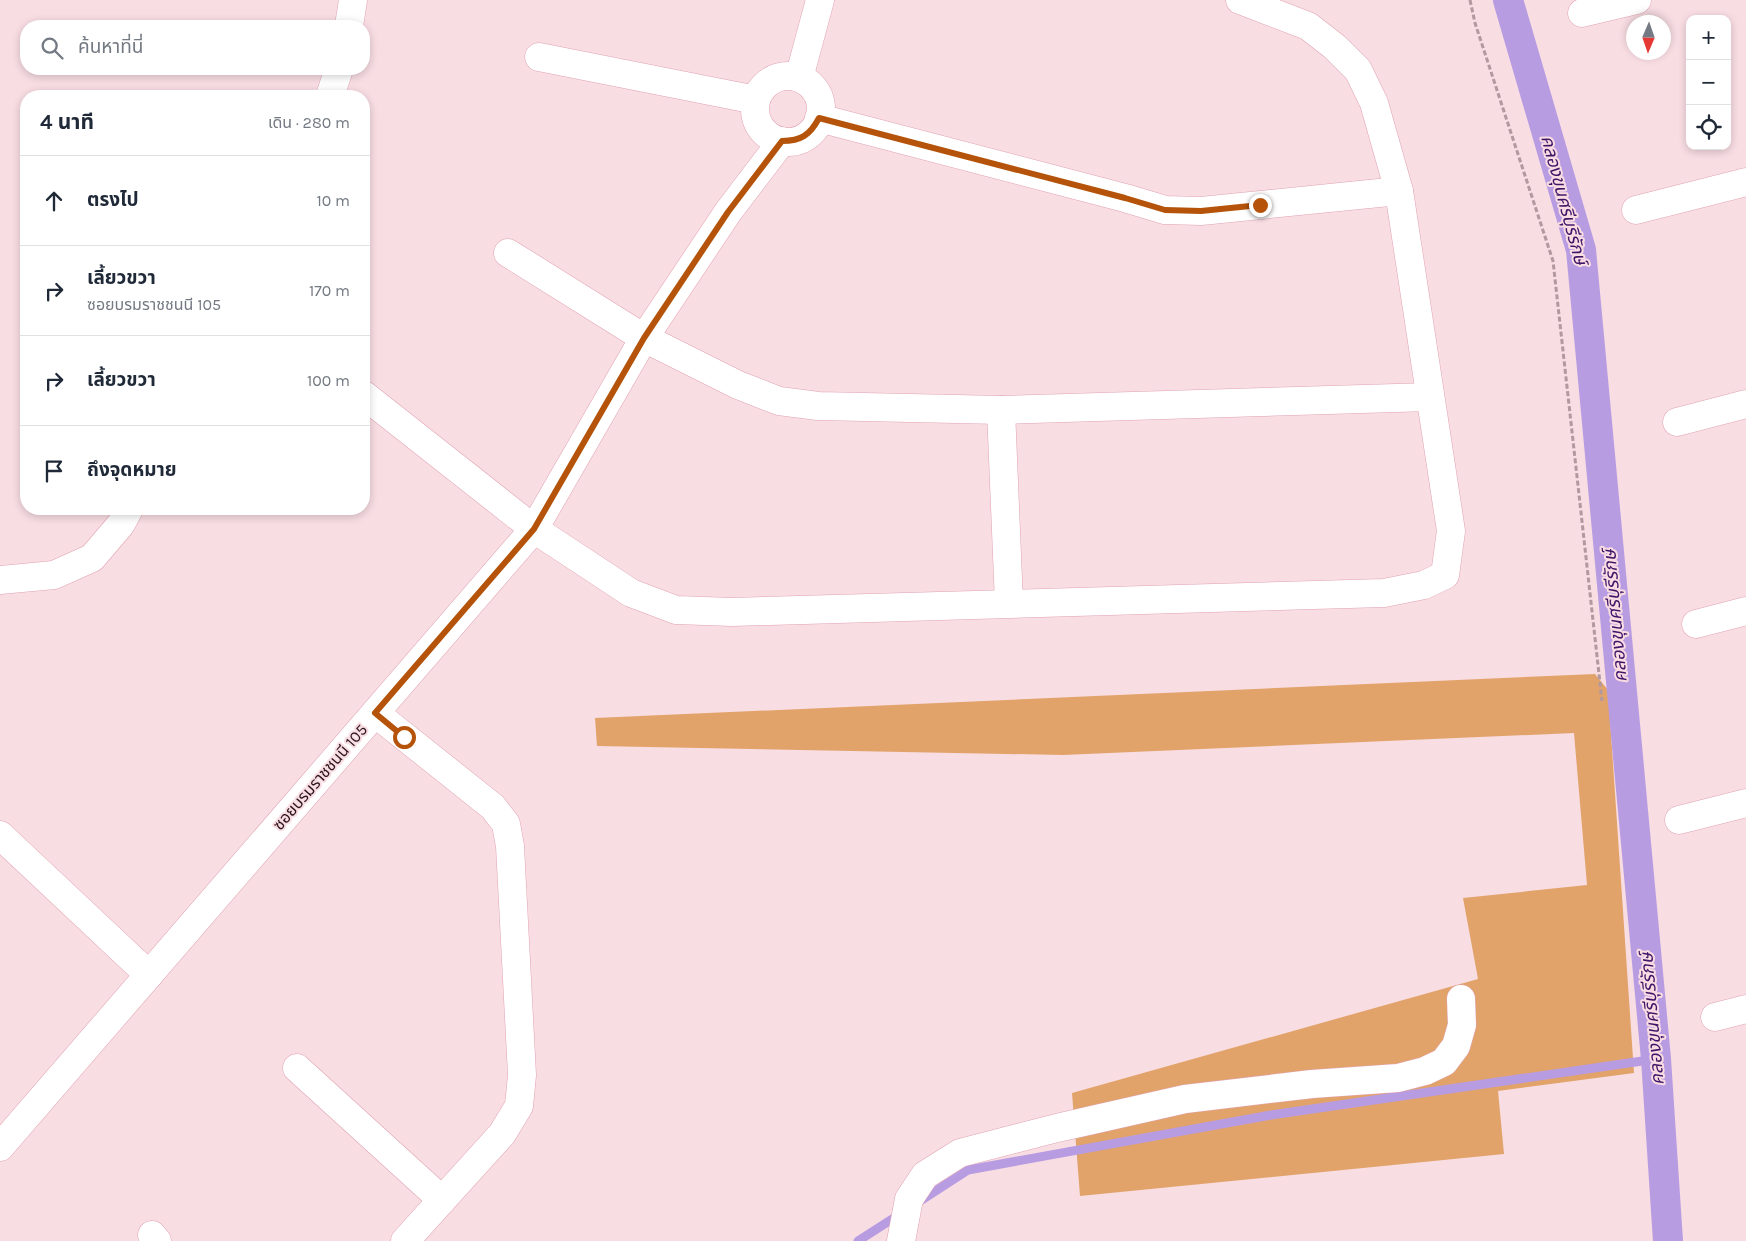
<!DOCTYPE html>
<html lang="th">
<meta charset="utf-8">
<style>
body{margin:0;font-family:Karla,"Noto Sans Thai",sans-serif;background:#f2f2f3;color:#1f2937}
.controls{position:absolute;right:15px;top:15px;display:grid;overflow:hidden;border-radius:10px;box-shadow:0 2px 8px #0003}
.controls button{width:45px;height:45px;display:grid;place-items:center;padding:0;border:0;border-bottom:1px solid #e0e1e3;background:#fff;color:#1f2937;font:25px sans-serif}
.compass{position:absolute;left:1626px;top:15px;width:45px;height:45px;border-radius:50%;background:#fff;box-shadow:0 2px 8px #0003;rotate:182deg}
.stop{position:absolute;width:15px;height:15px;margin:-11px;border:4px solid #b45309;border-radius:50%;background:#fff}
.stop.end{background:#b45309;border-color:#fff;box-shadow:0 1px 5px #0008}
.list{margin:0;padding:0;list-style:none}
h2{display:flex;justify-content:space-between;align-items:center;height:65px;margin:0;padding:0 20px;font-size:21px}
h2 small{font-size:16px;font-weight:400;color:#747a83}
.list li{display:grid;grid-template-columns:32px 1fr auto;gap:15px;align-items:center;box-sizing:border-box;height:90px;padding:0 20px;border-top:1px solid #e0e1e3}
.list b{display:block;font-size:19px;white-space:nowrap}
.list p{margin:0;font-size:16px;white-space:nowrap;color:#747a83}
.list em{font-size:16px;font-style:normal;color:#747a83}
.icon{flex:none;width:28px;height:28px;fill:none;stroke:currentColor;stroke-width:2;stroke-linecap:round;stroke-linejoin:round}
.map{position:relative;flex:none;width:1746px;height:1241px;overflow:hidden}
.search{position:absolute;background:#fff;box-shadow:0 2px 8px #0003;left:20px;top:20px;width:350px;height:55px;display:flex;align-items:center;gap:12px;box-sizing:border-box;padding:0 18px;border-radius:20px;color:#747a83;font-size:19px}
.panel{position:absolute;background:#fff;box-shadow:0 2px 8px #0003;left:20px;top:90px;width:350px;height:425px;border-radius:20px}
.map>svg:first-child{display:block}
</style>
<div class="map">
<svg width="1746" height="1241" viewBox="0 0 1746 1241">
<rect width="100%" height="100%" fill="#f8dde3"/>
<polygon fill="#e2a36a" points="1595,674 1608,690 1634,1073 1498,1091 1504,1154 1080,1196 1072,1093 1478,979 1463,898 1587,885 1574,733 1063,755 597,746 595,718"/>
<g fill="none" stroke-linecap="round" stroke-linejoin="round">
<g stroke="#b89ce2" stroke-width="9">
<polyline points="917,1203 968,1170 1271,1115 1656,1059"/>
<polyline points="858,1241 900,1214"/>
</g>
<polyline stroke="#b89ce2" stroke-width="30" points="1508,0 1581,250 1656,1059 1668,1241"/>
<defs>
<g id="street">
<polyline points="1582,13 1637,0"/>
<polyline points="349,26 353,0"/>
<polyline points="539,57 756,100"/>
<circle cx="788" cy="109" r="33"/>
<polyline points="799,78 820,0"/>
<polyline points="330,96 339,69"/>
<polyline points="819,118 1125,198 1165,210 1201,211 1399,191"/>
<polyline points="1636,210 1746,182"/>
<polyline points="508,253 644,338 738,385 779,401 818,406 1001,410 1430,397"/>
<polyline points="364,395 534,529 631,593 676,610 732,612 1384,593 1424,585 1445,575 1451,531 1399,191 1374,103 1358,70 1335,47 1308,26 1240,0"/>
<polyline points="1001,410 1009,603"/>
<polyline points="1677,422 1746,404"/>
<polyline points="0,580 54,575 92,558 121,524 129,509"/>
<polyline points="1696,624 1746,611"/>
<polyline points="375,713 493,807 506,824 510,846 522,1075 519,1106 502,1134 405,1241"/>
<polyline points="1679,820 1746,803"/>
<polyline points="0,835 149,975"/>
<polyline points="1715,1017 1746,1009"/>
<polyline points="297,1068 442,1200"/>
<polyline points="0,1147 534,529 644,338 728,212 782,141"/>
<polyline points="152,1235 157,1241"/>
<polyline points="901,1241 909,1199 925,1175 960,1153 1057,1128 1185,1099 1312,1084 1398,1078 1425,1071 1444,1062 1456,1046 1462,1025 1461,999"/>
</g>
</defs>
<use href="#street" stroke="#e1a3b3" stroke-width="29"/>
<polyline stroke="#b2989f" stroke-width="3" stroke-dasharray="5 2.5" stroke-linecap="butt" points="1470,0 1475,23 1553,261 1602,701"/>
<use href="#street" stroke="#fff" stroke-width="28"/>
</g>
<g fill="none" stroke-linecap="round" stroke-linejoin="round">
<path stroke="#b45309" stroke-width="6" d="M404 737 375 713 534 529 644 338 728 212 782 141C801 141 810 135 819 118L1125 198 1165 210 1201 211 1260 205"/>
</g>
<g text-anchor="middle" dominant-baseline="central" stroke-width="4" stroke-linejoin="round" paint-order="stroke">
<g font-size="16" fill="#2a131a" stroke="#f8dde3">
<text transform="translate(320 777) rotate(-49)">ซอยบรมราชชนนี 105</text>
</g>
<g font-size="18" font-style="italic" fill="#3f1568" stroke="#f8dde3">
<text transform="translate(1564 200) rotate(75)">คลองขุนศรีบุรีรักษ์</text>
<text transform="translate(1615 616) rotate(-95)">คลองขุนศรีบุรีรักษ์</text>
<text transform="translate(1652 1019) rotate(-95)">คลองขุนศรีบุรีรักษ์</text>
</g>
</g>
</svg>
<div class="controls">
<button>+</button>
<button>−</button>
<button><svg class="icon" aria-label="locate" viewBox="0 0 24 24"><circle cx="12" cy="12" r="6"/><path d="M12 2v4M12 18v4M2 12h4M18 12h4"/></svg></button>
</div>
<svg class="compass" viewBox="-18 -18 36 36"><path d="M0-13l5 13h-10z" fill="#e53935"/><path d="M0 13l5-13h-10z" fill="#747a83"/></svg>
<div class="stop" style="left:404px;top:737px"></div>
<div class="stop end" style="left:1260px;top:205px"></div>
<div class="search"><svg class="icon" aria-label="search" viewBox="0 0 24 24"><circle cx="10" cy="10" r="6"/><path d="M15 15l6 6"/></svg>ค้นหาที่นี่</div>
<section class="panel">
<h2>4 นาที<small>เดิน · 280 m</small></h2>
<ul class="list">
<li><svg class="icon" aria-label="ahead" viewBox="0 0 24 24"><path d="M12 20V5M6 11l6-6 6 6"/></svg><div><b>ตรงไป</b></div><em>10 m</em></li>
<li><svg class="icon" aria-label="right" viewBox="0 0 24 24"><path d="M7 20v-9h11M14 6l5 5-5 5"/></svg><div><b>เลี้ยวขวา</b><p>ซอยบรมราชชนนี 105</p></div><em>170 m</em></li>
<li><svg class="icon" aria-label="right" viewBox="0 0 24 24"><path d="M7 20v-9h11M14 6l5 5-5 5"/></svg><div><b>เลี้ยวขวา</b></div><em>100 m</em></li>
<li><svg class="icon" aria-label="arrive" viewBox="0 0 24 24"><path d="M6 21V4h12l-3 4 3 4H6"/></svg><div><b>ถึงจุดหมาย</b></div></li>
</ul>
</section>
</div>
